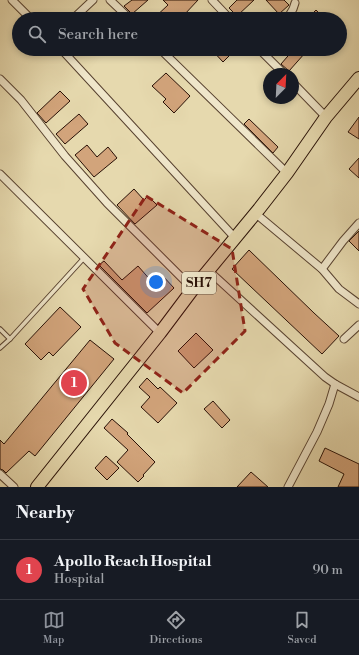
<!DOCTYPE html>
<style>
body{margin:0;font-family:"Libre Bodoni",serif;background:#242831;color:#f1f3f6}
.compass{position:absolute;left:263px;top:68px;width:36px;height:36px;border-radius:50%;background:#171b24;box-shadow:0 2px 6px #0003;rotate:24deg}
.you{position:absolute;left:156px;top:282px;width:14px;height:14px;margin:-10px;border:3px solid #fff;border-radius:50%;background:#1a73e8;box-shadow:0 0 0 6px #1a73e833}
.badge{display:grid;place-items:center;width:26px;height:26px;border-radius:50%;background:#8c9099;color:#fff;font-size:13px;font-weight:700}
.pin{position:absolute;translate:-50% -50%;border:2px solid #fff;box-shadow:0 1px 4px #0006}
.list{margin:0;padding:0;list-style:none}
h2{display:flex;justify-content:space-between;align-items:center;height:52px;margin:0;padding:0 16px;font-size:17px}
h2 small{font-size:13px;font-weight:400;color:#9ea1a6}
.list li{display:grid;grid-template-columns:26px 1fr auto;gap:12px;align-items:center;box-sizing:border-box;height:60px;padding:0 16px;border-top:1px solid #363941}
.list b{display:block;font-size:15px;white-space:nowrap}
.list p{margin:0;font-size:13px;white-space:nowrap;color:#9ea1a6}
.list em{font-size:13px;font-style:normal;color:#9ea1a6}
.icon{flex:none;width:22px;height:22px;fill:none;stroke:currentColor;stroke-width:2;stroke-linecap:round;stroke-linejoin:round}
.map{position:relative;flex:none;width:359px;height:487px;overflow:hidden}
.search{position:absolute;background:#171b24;box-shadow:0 2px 6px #0003;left:12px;right:12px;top:12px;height:44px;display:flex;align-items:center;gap:10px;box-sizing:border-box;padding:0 14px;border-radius:22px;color:#9ea1a6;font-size:15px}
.sheet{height:112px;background:#171b24}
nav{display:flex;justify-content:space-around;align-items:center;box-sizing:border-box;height:56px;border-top:1px solid #363941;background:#171b24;font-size:11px;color:#9ea1a6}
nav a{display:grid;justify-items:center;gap:2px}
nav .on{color:#8c9099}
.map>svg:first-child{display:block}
</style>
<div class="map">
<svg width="359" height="487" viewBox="0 0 359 487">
<rect width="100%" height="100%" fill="#e6d9ae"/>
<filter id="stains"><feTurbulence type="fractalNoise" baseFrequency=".005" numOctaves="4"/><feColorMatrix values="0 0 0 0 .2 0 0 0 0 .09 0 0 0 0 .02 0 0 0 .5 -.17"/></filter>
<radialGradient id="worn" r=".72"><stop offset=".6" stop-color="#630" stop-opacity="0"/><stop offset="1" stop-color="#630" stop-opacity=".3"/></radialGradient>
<g fill="#d2a47b" stroke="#281006">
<polygon points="132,0 148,0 132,14 124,6"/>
<polygon points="163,0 198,0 184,15 187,19 177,19 171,12 164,19 153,19 168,5"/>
<polygon points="237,0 254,0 237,16 229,8"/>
<polygon points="266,0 284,0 289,5 279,14"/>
<polygon points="316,10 325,19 307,19"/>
<polygon points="211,49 236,49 223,62"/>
<polygon points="294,49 300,49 305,53 289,71 281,64"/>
<polygon points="166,73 190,96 174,113 163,102 166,99 152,86"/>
<polygon points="60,91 70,101 46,123 37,113"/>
<polygon points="79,114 88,124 65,144 56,134"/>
<polygon points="359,117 359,139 348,132"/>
<polygon points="249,119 278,147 273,153 244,124"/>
<polygon points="87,145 97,157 108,147 117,158 94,177 75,155"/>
<polygon points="359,158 359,178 349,169"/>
<polygon points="134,189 144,200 148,196 157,205 135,224 117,205"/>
<polygon points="359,231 359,251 349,241"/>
<polygon points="249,250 314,313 339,336 322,354 232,269"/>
<polygon points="104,261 122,280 138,266 153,283 162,275 174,288 147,313 99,265"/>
<polygon points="60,307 81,327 53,356 49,352 41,360 25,344"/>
<polygon points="196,333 213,350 194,368 178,351"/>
<polygon points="90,340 114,359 35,456 29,451 6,473 3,470 0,469 0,440 4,444"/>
<polygon points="147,378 158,389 160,387 177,403 158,423 141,407 150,397 139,387"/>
<polygon points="213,401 230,420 222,428 204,409"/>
<polygon points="112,419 128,433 127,434 155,462 143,475 144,476 138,482 117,462 128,450 104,428"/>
<polygon points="325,448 359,464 359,487 338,487 344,474 319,461"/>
<polygon points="106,456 119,468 107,480 95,468"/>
<polygon points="251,472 268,487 237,487"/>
</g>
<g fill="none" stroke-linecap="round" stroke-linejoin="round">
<defs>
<g id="service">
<polyline points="0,329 10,339"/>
<polyline points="0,348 10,339 84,258"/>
</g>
<g id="minor">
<polyline points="12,0 31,19"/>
<polyline points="110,0 130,19"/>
<polyline points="212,0 230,19"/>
<polyline points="75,19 77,15 93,0"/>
<polyline points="287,19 293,9 295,3"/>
<polyline points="61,49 236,239"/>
<polyline points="160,49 287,173"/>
<polyline points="259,49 284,74"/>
<polyline points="0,79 21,100 65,156 107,203 193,289"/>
<polyline points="293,83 326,117"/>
<polyline points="0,174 160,333"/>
<polyline points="255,213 322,269 339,289 359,304"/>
<polyline points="322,269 343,241 359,223"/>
<polyline points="209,271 325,377 335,384 359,397"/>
<polyline points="344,339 359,325"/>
<polyline points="0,474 14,487"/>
<polyline points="288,487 317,432 329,404 335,384"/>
</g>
<polyline id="primary" points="37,487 160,333 193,289 259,209 287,173 326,117 359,78"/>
</defs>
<use href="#service" stroke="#584230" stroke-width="5.5"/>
<use href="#minor" stroke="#584230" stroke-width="9"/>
<use href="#primary" stroke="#281006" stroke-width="14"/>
<use href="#service" stroke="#efe6ca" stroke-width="3.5"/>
<use href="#minor" stroke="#efe6ca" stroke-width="7"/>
<use href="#primary" stroke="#e6d9ae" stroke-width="12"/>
</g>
<path fill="#8f2418" fill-opacity="0.2" stroke="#8f2418" stroke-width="3" stroke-dasharray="8 5" stroke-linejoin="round" d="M146 196 232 249 245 331 183 393 115 343 83 289Z"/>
<g text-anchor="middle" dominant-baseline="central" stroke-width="4" stroke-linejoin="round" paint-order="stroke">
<rect fill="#efe6ca" stroke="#645041" stroke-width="1" x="182" y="272" width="34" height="22" rx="3"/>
<g font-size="13" font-weight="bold" fill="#281006">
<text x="199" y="283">SH7</text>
</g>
</g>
<rect width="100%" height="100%" filter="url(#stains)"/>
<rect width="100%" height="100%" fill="url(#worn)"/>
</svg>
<svg class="compass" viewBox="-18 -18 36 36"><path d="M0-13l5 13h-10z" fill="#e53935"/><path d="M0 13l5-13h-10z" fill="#9ea1a6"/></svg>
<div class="you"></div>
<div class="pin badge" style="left:74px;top:383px;background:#e0444e">1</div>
<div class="search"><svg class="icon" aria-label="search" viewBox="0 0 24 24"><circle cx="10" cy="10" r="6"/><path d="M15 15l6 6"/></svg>Search here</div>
</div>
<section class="sheet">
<h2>Nearby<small></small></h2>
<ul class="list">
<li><span class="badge" style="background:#e0444e">1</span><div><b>Apollo Reach Hospital</b><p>Hospital</p></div><em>90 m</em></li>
</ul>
</section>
<nav>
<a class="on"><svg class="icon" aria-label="map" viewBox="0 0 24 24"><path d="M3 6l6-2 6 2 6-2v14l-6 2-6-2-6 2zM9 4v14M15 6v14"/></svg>Map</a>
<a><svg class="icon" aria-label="directions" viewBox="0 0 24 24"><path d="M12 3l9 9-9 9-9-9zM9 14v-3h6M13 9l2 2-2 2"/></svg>Directions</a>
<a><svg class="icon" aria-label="saved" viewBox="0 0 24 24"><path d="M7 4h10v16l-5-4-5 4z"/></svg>Saved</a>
</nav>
